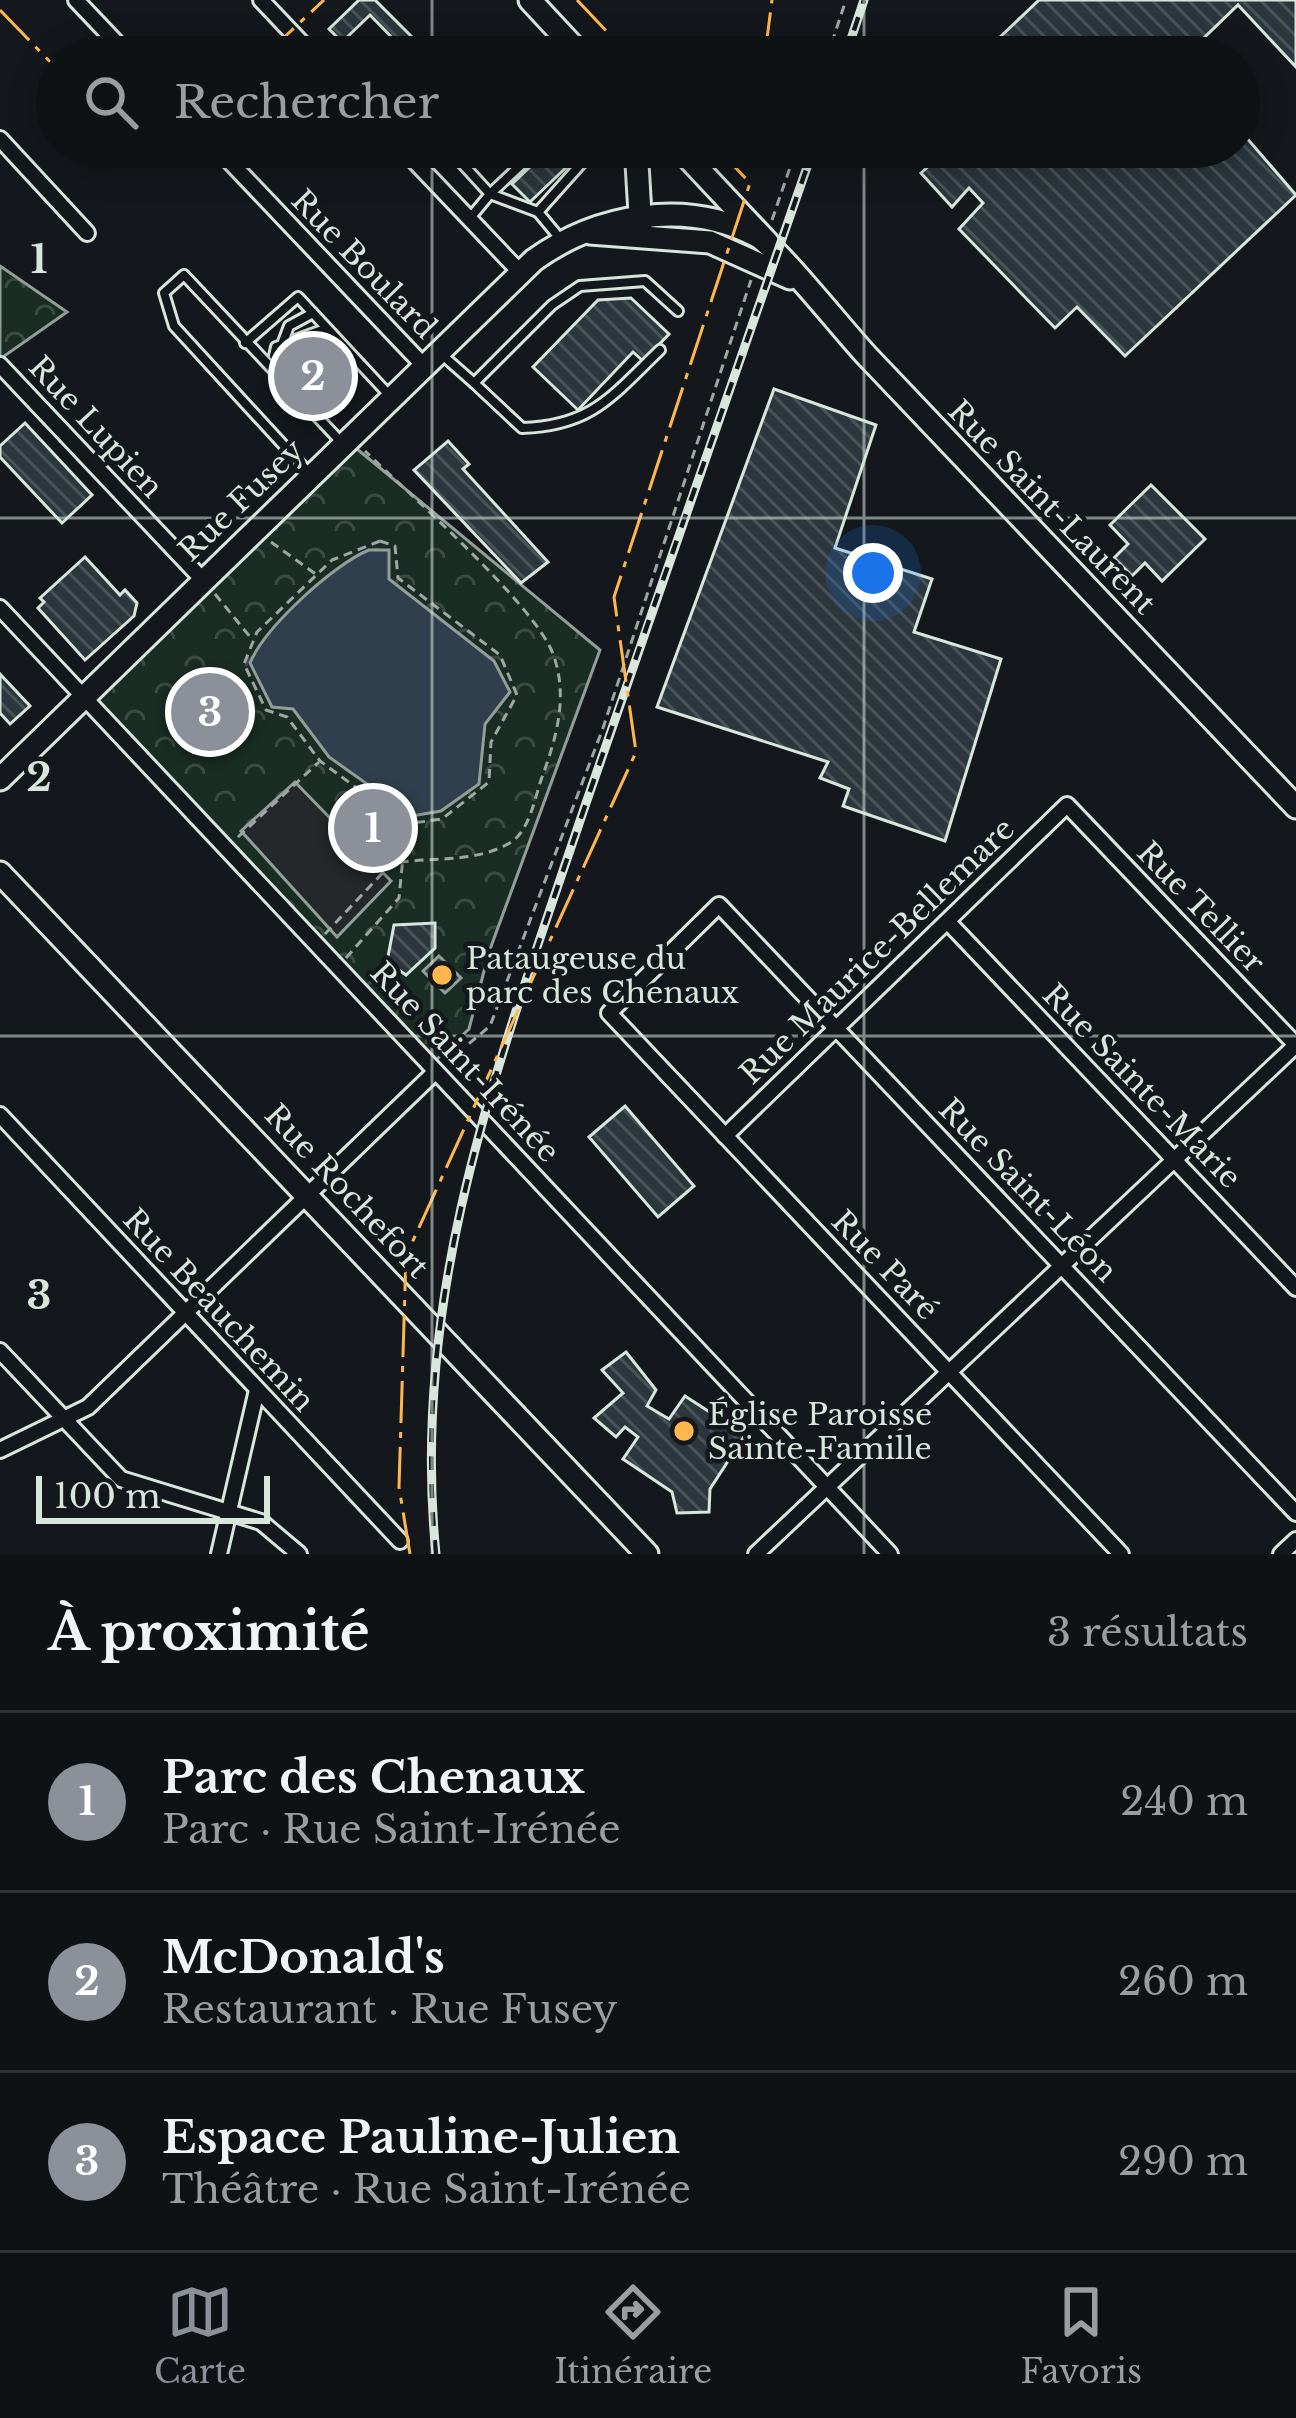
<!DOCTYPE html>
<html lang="fr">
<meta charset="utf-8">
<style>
body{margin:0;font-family:"Libre Baskerville",serif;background:#1d2022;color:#f1f3f6}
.scale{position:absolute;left:36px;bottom:30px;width:234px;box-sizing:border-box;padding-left:12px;border:6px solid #d8e6dc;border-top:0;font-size:33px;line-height:42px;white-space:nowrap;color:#d8e6dc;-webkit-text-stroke:9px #14181c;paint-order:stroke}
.you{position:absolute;left:873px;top:573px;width:42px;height:42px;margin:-30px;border:9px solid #fff;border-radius:50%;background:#1a73e8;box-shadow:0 0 0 18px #1a73e833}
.badge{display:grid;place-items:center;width:78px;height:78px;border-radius:50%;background:#8c9099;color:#fff;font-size:39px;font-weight:700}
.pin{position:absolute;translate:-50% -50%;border:6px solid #fff;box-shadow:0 3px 12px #0006}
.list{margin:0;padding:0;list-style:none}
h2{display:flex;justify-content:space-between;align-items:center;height:156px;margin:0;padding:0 48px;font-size:51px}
h2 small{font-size:39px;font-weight:400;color:#9b9ea0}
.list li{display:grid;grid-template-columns:78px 1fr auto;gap:36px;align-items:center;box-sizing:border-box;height:180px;padding:0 48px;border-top:3px solid #2f3234}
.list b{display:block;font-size:45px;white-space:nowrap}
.list p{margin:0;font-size:39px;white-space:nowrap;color:#9b9ea0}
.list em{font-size:39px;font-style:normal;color:#9b9ea0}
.icon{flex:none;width:66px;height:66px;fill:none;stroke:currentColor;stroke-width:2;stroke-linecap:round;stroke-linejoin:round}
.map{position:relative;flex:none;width:1296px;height:1554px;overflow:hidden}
.search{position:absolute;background:#0f1215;box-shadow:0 6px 30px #0003;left:36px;right:36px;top:36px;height:132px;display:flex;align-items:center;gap:30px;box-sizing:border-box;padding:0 42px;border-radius:66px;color:#9b9ea0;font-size:45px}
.sheet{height:696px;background:#0f1215}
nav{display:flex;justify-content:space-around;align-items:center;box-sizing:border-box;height:168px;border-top:3px solid #2f3234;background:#0f1215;font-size:33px;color:#9b9ea0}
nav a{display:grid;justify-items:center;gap:6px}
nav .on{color:#8c9099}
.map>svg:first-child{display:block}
</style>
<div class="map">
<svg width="1296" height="1554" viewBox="0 0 1296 1554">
<defs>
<pattern id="forest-crowns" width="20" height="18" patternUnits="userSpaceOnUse" patternTransform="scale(3)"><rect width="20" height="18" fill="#1a2d24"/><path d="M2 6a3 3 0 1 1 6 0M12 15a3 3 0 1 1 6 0" fill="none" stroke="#3b4b43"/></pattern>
<pattern id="building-back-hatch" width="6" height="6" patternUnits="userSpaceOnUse" patternTransform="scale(3)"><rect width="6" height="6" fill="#2c363c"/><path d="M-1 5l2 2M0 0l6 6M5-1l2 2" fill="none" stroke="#4a5358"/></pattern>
</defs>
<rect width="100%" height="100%" fill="#14181c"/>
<g fill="url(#forest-crowns)" stroke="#939e99" stroke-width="3">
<polygon points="0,266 67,312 0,359"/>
<polygon points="351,444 600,650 489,952 469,1029 434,1062 93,703"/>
</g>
<polygon fill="#24282b" stroke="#939e99" stroke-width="3" points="295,782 391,881 337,937 241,831"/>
<g fill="#2f3f4d" stroke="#939e99" stroke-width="3">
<path d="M369 550H389V579L494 661 510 692 485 724 479 784 441 811 412 816 329 757 293 709 272 707 250 663C265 627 334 564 369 550Z"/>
<polygon points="439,956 461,978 445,993 423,971"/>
</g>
<g fill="url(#building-back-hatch)" stroke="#d8e6dc" stroke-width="3">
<polygon points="359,0 375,0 432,57 411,57 370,15 342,42 329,29"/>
<polygon points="1039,0 1296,0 1296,67 1238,5 1184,57 979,57"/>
<polygon points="1239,129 1296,195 1125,356 1077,307 1055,328 959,229 983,203 969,188 952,207 921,173 942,154 935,147 1239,147"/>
<polygon points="551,147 562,147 574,160 530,202 512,184"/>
<polygon points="631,298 669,334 643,361 633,352 578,410 533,367 598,300"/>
<polygon points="314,347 352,383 331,405 293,368"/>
<polygon points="774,389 876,425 835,548 932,579 914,632 1001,659 945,841 843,806 849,789 820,778 828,762 657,707"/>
<polygon points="25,423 92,495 62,523 0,457 0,446"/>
<polygon points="448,441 469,464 463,469 548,562 521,583 414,470"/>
<polygon points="1151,485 1205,539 1162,581 1145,563 1132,576 1114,558 1128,544 1110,525"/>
<polygon points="85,557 120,595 125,590 137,603 134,616 85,660 38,608 44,602 40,598"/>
<polygon points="0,674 30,706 10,724 0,713"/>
<polygon points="212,684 241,715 211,744 182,713"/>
<polygon points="435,923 435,948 406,975 387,962 394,925"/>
<polygon points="625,1106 694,1186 658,1217 589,1137"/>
<polygon points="626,1352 656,1390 647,1406 669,1419 685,1396 745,1435 710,1489 709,1512 677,1513 672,1492 623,1459 638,1437 625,1427 616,1437 594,1418 623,1393 602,1370"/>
</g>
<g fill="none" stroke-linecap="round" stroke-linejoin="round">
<defs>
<g id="lane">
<polyline points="447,147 490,194 470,218"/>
<polyline points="540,147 490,194 538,212 562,241"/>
<polyline points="419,164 439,147"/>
<polyline points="538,212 596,147"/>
<polyline points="283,342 289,326 313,313"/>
<polyline points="245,343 298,297 389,395"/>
<polyline points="440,353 474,383 552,305 580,286 645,281 678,311"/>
<path d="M474 383 522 428C592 426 612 396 660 350"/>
<polyline points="313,413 313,401 274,356 276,347 325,329"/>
<polyline points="309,473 174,326 164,293 184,275 341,442"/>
</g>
<g id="street">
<polyline points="76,0 130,57"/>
<polyline points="261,0 315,57"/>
<polyline points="0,139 87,233"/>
<polyline points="216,147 424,366"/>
<polyline points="401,147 520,272"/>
<polyline points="0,365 202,579"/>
<polyline points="0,608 890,1554"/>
<polyline points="948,922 1296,1288"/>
<polyline points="0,1115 400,1541"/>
<polyline points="725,1136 1067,805 1296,1045 756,1554"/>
<polyline points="0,1351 121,1479 261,1522 299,1554"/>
<polyline points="0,1450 88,1407 435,1072"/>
<polyline points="219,1554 257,1390"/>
<polyline points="1121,1554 609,1013 719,905 1296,1513"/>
<polyline points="1281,1554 1296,1540"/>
</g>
<g id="secondary">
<polyline points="530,0 583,57"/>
<polyline points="636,147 641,230"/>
<polyline points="678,147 768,243"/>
<polyline points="0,873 647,1554"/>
</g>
<g id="primary">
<polyline points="590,233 710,242 790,278"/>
<path d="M0 779 534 260C597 215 685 198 757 236 777 247 846 334 868 357 1011 507 1154 657 1296 807"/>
</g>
</defs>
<use href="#lane" stroke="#d8e6dc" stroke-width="14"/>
<use href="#street" stroke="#d8e6dc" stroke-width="20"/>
<use href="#secondary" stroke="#d8e6dc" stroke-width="27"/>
<use href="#primary" stroke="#d8e6dc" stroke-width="27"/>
<g stroke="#9da8a2" stroke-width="3" stroke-dasharray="9 6" stroke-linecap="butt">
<polyline points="827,57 846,0"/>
<polyline points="772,220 797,147"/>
<polygon points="380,541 395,546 398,578 500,655 517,695 491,742 489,782 442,819 406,824 320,761 287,717 266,710 244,664 257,632 332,560"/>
<polyline points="271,542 317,575"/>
<polyline points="215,594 251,638"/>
<polyline points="238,837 319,762"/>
<path d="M325 934 391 864C430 856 471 864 508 844 529 833 534 801 541 780 556 739 569 697 553 654 535 605 408 493 365 451"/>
<polyline points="346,958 399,898 406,826"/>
<polyline points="446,1063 490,1026 603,728 751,280"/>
</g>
<use href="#lane" stroke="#14181c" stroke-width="8"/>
<use href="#street" stroke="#14181c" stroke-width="14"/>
<use href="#secondary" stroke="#14181c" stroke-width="21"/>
<use href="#primary" stroke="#14181c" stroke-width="21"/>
<defs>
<g id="rail">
<polyline points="845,57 864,0"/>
<path d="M436 1554C409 1288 502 1053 585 806 660 586 738 367 814 147"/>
</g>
</defs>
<use href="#rail" stroke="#d8e6dc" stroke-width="9"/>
<use href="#rail" stroke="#14181c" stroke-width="4.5" stroke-dasharray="14" stroke-linecap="butt"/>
<g stroke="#ffb74d" stroke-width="3" stroke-dasharray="42 9 6 9" stroke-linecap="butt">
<polyline points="577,0 631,57"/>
<polyline points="0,10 57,69"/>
<polyline points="765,54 772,0"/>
<polyline points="263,57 324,0"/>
<polyline points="134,147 149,163 166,147"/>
<polyline points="410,1554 399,1487 406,1256 636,752 614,597 750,183 716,147"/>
</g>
</g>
<path fill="none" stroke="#d8e6dc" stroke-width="3" stroke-opacity="0.55" d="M432 0V57M864 0V57M432 147V1554M864 147V1554M0 518H1296M0 1036H1296"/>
<g fill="#ffb74d" stroke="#14181c" stroke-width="4.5">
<circle cx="442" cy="975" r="12"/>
<circle cx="684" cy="1431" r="12"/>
</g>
<g text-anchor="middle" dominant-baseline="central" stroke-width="9" stroke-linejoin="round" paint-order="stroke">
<g font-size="30" fill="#d8e6dc" stroke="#14181c">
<text transform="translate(364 264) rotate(46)">Rue Boulard</text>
<text transform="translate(96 427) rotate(47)">Rue Lupien</text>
<text transform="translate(241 500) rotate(-44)">Rue Fusey</text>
<text transform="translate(1052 507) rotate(46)">Rue Saint-Laurent</text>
<text transform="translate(1201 907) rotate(46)">Rue Tellier</text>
<text transform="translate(877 951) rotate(-44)">Rue Maurice-Bellemare</text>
<text transform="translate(465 1062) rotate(47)">Rue Saint-Irénée</text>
<text transform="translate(1142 1086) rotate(46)">Rue Sainte-Marie</text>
<text transform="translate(1028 1190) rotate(46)">Rue Saint-Léon</text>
<text transform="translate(347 1191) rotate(47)">Rue Rochefort</text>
<text transform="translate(885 1265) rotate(46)">Rue Paré</text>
<text transform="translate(219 1310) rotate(47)">Rue Beauchemin</text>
</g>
<g font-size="30" fill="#d8e6dc" stroke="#14181c" text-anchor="start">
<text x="466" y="958">Pataugeuse du<tspan x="466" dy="34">parc des Chenaux</tspan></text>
<text x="708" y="1414">Église Paroisse<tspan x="708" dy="34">Sainte-Famille</tspan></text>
</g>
</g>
<g font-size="39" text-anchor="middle" font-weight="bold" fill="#d8e6dc" stroke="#14181c" stroke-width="9" stroke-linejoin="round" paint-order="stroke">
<text x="39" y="273">1</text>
<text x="39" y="791">2</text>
<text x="39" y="1309">3</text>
</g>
</svg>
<div class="scale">100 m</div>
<div class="you"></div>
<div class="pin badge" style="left:373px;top:828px">1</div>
<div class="pin badge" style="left:313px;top:376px">2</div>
<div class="pin badge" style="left:210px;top:712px">3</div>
<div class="search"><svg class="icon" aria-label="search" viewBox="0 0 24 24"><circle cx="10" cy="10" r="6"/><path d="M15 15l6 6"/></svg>Rechercher</div>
</div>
<section class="sheet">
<h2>À proximité<small>3 résultats</small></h2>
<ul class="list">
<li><span class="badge">1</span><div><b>Parc des Chenaux</b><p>Parc · Rue Saint-Irénée</p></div><em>240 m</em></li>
<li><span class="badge">2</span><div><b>McDonald's</b><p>Restaurant · Rue Fusey</p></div><em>260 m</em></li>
<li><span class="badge">3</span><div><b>Espace Pauline-Julien</b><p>Théâtre · Rue Saint-Irénée</p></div><em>290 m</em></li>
</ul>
</section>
<nav>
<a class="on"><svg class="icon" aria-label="map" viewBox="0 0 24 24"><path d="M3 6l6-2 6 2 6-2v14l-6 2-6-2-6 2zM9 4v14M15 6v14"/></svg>Carte</a>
<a><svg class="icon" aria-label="directions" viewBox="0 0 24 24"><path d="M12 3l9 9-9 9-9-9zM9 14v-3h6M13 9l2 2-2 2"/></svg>Itinéraire</a>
<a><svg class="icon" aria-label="saved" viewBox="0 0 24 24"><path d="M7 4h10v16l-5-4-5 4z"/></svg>Favoris</a>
</nav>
